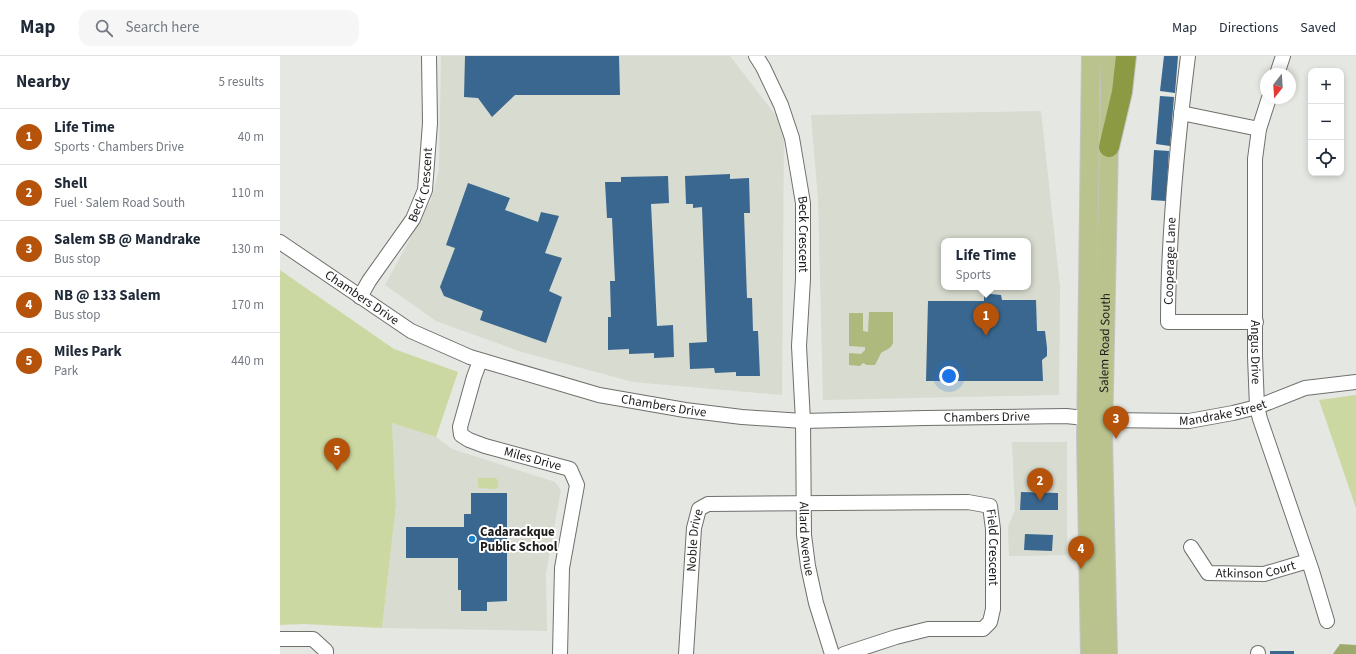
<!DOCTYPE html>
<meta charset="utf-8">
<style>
body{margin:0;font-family:"Source Sans 3",sans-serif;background:#f6f6f7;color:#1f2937}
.controls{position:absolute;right:12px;top:12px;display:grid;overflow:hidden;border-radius:8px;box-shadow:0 2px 6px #0003}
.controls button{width:36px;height:36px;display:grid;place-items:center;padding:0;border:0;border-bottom:1px solid #e0e1e3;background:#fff;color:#1f2937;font:20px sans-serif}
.compass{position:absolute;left:980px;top:12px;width:36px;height:36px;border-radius:50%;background:#fff;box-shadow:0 2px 6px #0003;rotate:197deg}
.you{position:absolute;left:669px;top:320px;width:14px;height:14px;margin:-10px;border:3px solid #fff;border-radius:50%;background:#1a73e8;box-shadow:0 0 0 6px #1a73e833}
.badge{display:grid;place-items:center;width:26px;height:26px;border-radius:50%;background:#b45309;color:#fff;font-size:13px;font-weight:700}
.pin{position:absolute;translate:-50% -33px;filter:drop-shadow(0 1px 2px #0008)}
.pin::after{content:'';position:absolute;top:21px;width:14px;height:12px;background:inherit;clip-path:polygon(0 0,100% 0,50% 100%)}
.popup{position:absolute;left:661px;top:182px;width:90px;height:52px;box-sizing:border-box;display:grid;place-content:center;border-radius:8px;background:#fff;filter:drop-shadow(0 1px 3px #0005);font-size:13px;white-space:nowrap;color:#747a83}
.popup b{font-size:15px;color:#1f2937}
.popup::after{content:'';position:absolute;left:50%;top:100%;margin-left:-8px;border:8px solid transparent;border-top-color:#fff}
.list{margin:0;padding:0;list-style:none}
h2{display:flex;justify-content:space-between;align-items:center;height:52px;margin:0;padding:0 16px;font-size:17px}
h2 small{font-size:13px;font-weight:400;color:#747a83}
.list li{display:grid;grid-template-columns:26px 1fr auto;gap:12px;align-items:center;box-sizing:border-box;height:56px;padding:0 16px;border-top:1px solid #e0e1e3}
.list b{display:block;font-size:15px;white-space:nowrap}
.list p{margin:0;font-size:13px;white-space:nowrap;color:#747a83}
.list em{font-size:13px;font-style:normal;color:#747a83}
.icon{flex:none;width:22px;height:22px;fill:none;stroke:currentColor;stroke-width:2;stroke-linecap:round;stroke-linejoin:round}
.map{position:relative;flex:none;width:1076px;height:598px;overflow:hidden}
header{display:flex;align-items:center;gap:24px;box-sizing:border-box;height:56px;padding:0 20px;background:#fff;border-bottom:1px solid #e0e1e3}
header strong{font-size:19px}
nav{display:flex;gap:22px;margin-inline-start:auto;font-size:14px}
.search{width:280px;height:36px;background:#f6f6f7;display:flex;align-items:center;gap:10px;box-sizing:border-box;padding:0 14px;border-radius:12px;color:#747a83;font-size:15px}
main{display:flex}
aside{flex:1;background:#fff}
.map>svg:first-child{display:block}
</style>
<header>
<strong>Map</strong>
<div class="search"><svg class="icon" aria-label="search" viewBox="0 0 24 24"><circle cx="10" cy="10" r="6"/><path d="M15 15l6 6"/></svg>Search here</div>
<nav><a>Map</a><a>Directions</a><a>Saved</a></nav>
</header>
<main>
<aside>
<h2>Nearby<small>5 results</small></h2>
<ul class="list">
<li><span class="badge">1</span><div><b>Life Time</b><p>Sports · Chambers Drive</p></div><em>40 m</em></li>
<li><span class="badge">2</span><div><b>Shell</b><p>Fuel · Salem Road South</p></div><em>110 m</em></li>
<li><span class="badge">3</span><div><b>Salem SB @ Mandrake</b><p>Bus stop</p></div><em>130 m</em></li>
<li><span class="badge">4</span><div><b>NB @ 133 Salem</b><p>Bus stop</p></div><em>170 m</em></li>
<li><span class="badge">5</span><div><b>Miles Park</b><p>Park</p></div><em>440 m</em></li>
</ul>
</aside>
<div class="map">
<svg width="1076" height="598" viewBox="0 0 1076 598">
<rect width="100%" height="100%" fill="#e5e7e2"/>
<g fill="#d8dbcf" fill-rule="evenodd">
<polygon points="161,0 450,0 504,70 502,339 353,326 242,296 156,265 105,229 151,144 159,114"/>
<path d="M761 55 780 231 779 339 543 344 538 143 531 59ZM664 185H748V231H664Z"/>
<polygon points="112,367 156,381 172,393 275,426 281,434 266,517 267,575 102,572 116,449"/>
<polygon points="732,386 787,386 787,499 729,500 728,471 735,454"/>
</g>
<g fill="#ccd8a1">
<polygon points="0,214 114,293 178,316 156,381 112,367 116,449 102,572 24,568 0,569"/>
<polygon points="1076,339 1076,452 1039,344"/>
<polygon points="198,422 216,422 218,425 218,431 216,433 201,432 198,431"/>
</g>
<polygon fill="#9da96d" points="1060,588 1076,589 1076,598 1053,598"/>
<path fill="#adb97d" d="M589 256H613V287C610 294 606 293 601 297L595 309H587L583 307 580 310 569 309V297L581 298 585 294V291L569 290V257H583V275L588 276Z"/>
<g fill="#39678f">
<polygon points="185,0 339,0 340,39 235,39 212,61 198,42 184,41"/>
<polygon points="884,0 898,0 895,37 880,35"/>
<polygon points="880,40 894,41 890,90 876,88"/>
<polygon points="874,94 889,95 886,145 871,144"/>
<polygon points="450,118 450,123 469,122 470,157 464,157 467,242 472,242 473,275 478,275 480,320 456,320 456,316 435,317 434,312 410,313 409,287 427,286 422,151 413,152 413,148 406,148 405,120"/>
<polygon points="388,120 389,147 371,148 377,270 393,269 394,301 374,302 374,297 349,298 349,293 328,294 328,261 331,261 330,225 335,225 332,162 327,162 325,126 341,126 341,121"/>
<polygon points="188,127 230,142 225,154 258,166 261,156 279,160 265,197 282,202 269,235 282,241 266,287 200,264 203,255 164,240 160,231 175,192 166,189"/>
<polygon points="711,238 721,239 722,244 756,244 757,275 765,275 767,292 767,300 762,304 763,325 646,325 648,245 704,245 704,239"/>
<polygon points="741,436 778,437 778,454 740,454"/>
<polygon points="191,437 227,437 227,545 207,546 207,555 181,555 181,534 178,534 178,502 126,502 126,471 184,471 184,458 191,458"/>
<polygon points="745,478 773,479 772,495 744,494"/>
<rect x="990" y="595" width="24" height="3"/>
</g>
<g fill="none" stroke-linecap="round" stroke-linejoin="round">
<defs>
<g id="minor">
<path id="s1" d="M476 0 483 11 501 49 512 82 523 147V223L519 290 523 365 524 479 528 510 536 547 552 598"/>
<path d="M908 0C897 88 888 177 888 266H976"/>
<polyline points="997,18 1003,0"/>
<path id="s2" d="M989 42 979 73 975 103V300L977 351 980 363 1032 515 1047 565"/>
<polyline points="901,57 979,73"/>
<path id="s3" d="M0 186 131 275 190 301 319 339 405 354 462 361 523 365 645 362 786 360 823 364 909 365 953 357 977 351 1025 332 1076 326"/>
<path id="s4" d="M80 241 89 225 133 163 145 134 150 67 149 0"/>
<path id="s5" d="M200 305 194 321 180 371 181 379 189 384 205 390 290 413 297 429 282 512 280 598"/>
<path id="s6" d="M911 491 928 517 984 518 1028 505"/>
<polyline points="0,583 33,583 46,595 46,598"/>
<polyline points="978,597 978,598"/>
<path id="s7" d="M406 598 414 472 419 453 428 448 688 446 710 450 713 473V553L710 566 703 573H648L616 581 564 598"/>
</g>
<g id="major">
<polyline points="810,598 806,382 811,0"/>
<path id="s8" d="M828 598 823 381 830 33 829 0"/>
</g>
<polyline id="highway" points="829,91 842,36 846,0"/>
</defs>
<use href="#minor" stroke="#6f706c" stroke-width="16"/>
<use href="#major" stroke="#c4c4c4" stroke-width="20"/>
<use href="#highway" stroke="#c4c4c4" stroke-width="22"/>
<use href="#minor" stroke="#fff" stroke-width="14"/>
<use href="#major" stroke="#bac38e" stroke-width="18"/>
<use href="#highway" stroke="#8c9b43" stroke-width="20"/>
</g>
<circle fill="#1a82cd" stroke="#fff" stroke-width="1.5" cx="192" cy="483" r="4"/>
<g text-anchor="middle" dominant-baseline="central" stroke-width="4" stroke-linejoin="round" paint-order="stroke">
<g font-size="13" fill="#1c1c1b" stroke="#fff">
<text stroke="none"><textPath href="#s4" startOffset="130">Beck Crescent</textPath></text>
<text stroke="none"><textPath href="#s1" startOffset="187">Beck Crescent</textPath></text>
<text transform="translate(890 205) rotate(-88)">Cooperage Lane</text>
<text stroke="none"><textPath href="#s3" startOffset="99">Chambers Drive</textPath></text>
<text stroke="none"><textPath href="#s8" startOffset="311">Salem Road South</textPath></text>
<text stroke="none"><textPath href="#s2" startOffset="256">Angus Drive</textPath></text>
<text stroke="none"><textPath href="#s3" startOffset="423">Chambers Drive</textPath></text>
<text stroke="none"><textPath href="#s3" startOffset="984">Mandrake Street</textPath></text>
<text stroke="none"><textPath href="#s3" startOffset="747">Chambers Drive</textPath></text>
<text stroke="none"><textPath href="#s5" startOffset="153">Miles Drive</textPath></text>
<text stroke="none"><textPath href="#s1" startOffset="492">Allard Avenue</textPath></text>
<text stroke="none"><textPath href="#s7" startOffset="114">Noble Drive</textPath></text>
<text stroke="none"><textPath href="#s7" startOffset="480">Field Crescent</textPath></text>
<text stroke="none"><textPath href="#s6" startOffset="79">Atkinson Court</textPath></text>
</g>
<g font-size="13" font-weight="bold" fill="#1c1c1b" stroke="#fff" text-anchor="start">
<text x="200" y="476">Cadarackque<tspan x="200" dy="15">Public School</tspan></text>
</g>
</g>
</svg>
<div class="controls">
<button>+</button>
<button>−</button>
<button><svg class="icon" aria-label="locate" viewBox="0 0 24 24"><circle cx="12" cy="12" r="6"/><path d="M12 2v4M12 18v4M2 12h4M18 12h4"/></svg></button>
</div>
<svg class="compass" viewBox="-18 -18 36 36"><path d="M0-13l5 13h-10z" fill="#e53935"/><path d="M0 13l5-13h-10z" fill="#747a83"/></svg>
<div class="you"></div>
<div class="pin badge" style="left:706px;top:280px">1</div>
<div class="popup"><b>Life Time</b>Sports</div>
<div class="pin badge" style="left:760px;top:445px">2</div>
<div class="pin badge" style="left:836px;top:383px">3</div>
<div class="pin badge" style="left:801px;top:513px">4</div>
<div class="pin badge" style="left:57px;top:415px">5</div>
</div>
</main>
